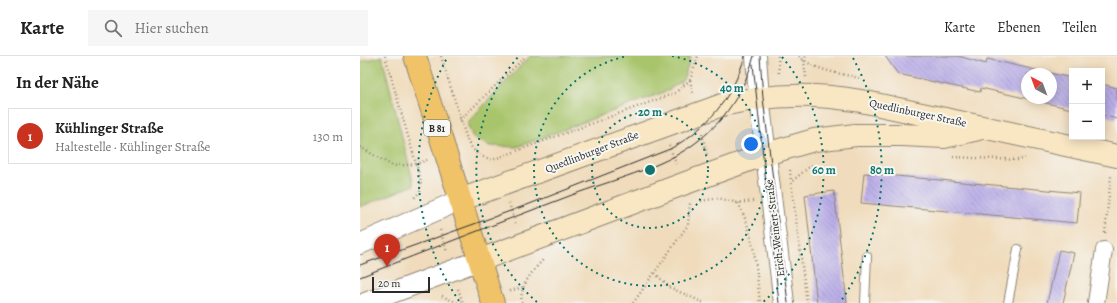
<!DOCTYPE html>
<html lang="de">
<meta charset="utf-8">
<style>
body{margin:0;font-family:Alegreya,serif;background:#f6f6f6;color:#222}
.controls{position:absolute;right:12px;top:12px;display:grid;overflow:hidden;border-radius:0px;box-shadow:0 2px 10px #0003}
.controls button{width:36px;height:36px;display:grid;place-items:center;padding:0;border:0;border-bottom:1px solid #e0e0e0;background:#fff;color:#222;font:20px sans-serif}
.compass{position:absolute;left:661px;top:12px;width:36px;height:36px;border-radius:50%;background:#fff;box-shadow:0 2px 10px #0003;rotate:319deg}
.scale{position:absolute;left:12px;bottom:10px;width:58px;box-sizing:border-box;padding-left:4px;border:2px solid #2b2b2b;border-top:0;font-size:11px;line-height:14px;white-space:nowrap;color:#2b2b2b;-webkit-text-stroke:3px #f6f6f2;paint-order:stroke}
.you{position:absolute;left:391px;top:88px;width:14px;height:14px;margin:-10px;border:3px solid #fff;border-radius:50%;background:#1a73e8;box-shadow:0 0 0 6px #1a73e833}
.badge{display:grid;place-items:center;width:26px;height:26px;border-radius:50%;background:#c8321e;color:#fff;font-size:13px;font-weight:700}
.pin{position:absolute;translate:-50% -33px;filter:drop-shadow(0 1px 2px #0008)}
.pin::after{content:'';position:absolute;top:21px;width:14px;height:12px;background:inherit;clip-path:polygon(0 0,100% 0,50% 100%)}
.list{margin:0;padding:0;list-style:none}
h2{display:flex;justify-content:space-between;align-items:center;height:52px;margin:0;padding:0 16px;font-size:17px}
h2 small{font-size:13px;font-weight:400;color:#767676}
.list li{display:grid;grid-template-columns:26px 1fr auto;gap:12px;align-items:center;box-sizing:border-box;height:56px;margin:0 8px 8px;padding:0 8px;border:1px solid #e0e0e0;border-radius:0px}
.list b{display:block;font-size:15px;white-space:nowrap}
.list p{margin:0;font-size:13px;white-space:nowrap;color:#767676}
.list em{font-size:13px;font-style:normal;color:#767676}
.icon{flex:none;width:22px;height:22px;fill:none;stroke:currentColor;stroke-width:2;stroke-linecap:round;stroke-linejoin:round}
.map{position:relative;flex:none;width:757px;height:247px;overflow:hidden}
header{display:flex;align-items:center;gap:24px;box-sizing:border-box;height:56px;padding:0 20px;background:#fff;border-bottom:1px solid #e0e0e0}
header strong{font-size:19px}
nav{display:flex;gap:22px;margin-inline-start:auto;font-size:14px}
.search{width:280px;height:36px;background:#f6f6f6;display:flex;align-items:center;gap:10px;box-sizing:border-box;padding:0 14px;border-radius:0px;color:#767676;font-size:15px}
main{display:flex}
aside{flex:1;background:#fff}
.map>svg:first-child{display:block}
</style>
<header>
<strong>Karte</strong>
<div class="search"><svg class="icon" aria-label="search" viewBox="0 0 24 24"><circle cx="10" cy="10" r="6"/><path d="M15 15l6 6"/></svg>Hier suchen</div>
<nav><a>Karte</a><a>Ebenen</a><a>Teilen</a></nav>
</header>
<main>
<aside>
<h2>In der Nähe<small></small></h2>
<ul class="list">
<li><span class="badge">1</span><div><b>Kühlinger Straße</b><p>Haltestelle · Kühlinger Straße</p></div><em>130 m</em></li>
</ul>
</aside>
<div class="map">
<svg width="757" height="247" viewBox="0 0 757 247">
<defs>
<pattern id="building-back-hatch" width="6" height="6" patternUnits="userSpaceOnUse"><rect width="6" height="6" fill="#b9ade8"/><path d="M-1 5l2 2M0 0l6 6M5-1l2 2" fill="none" stroke="#978dbc"/></pattern>
</defs>
<rect width="100%" height="100%" fill="#f6f6f2"/>
<filter id="ink" filterUnits="userSpaceOnUse"><feTurbulence type="fractalNoise" baseFrequency=".025" numOctaves="2"/><feDisplacementMap in="SourceGraphic" scale="8" xChannelSelector="R" yChannelSelector="G"/><feConvolveMatrix kernelMatrix="1 2 1 2 8 2 1 2 1" color-interpolation-filters="sRGB"/></filter>
<filter id="wash" filterUnits="userSpaceOnUse"><feTurbulence type="fractalNoise" baseFrequency=".012" numOctaves="4" result="noise"/><feDisplacementMap in="SourceGraphic" scale="16" xChannelSelector="R" yChannelSelector="G"/><feGaussianBlur stdDeviation="0.9" result="paint"/><feColorMatrix in="noise" values="0 0 0 0 0 0 0 0 0 0 0 0 0 0 0 0 0 1.4 0 .05"/><feComposite in="paint" operator="in"/></filter>
<g filter="url(#wash)">
<rect width="100%" height="100%" fill="#f0dcbc"/>
<g fill="#a9c56c" stroke="#6a784c">
<polygon points="22,0 54,129 0,151 0,6"/>
<polygon points="170,0 331,0 323,24 307,35 157,91 130,90 113,82 107,67"/>
</g>
<g id="blocks">
<g fill="url(#building-back-hatch)" fill-rule="evenodd">
<path d="M525 0H598L626 8 627 3 712 22V53L621 32 620 36 538 18ZM667 18H691V42H667Z"/>
<polygon points="742,28 757,32 757,63 742,59"/>
<polygon points="504,117 720,137 717,167 501,147"/>
<polygon points="474,135 487,247 457,247 445,139"/>
<polygon points="699,194 714,197 703,247 687,247"/>
</g>
</g>
</g>
<g filter="url(#ink)">
<use href="#blocks" fill-opacity="0" stroke="#8e8474" stroke-width="1"/>
<g fill="none" stroke-linecap="round" stroke-linejoin="round">
<defs>
<g id="service">
<polyline points="505,247 507,200"/>
<polyline points="648,247 658,193"/>
</g>
<polyline id="minor" points="736,247 744,194"/>
<g id="tertiary">
<polyline points="396,0 399,42 424,247"/>
<polyline points="0,188 100,144"/>
<polyline points="5,247 120,204"/>
</g>
<g id="secondary">
<path d="M100 144 362 49C408 38 455 37 501 45L757 100"/>
<polyline points="120,204 323,128 406,98 454,84 496,79 542,79 584,81 618,73"/>
</g>
<polyline id="primary" points="55,0 133,247"/>
</defs>
<use href="#service" stroke="#8e8474" stroke-width="10"/>
<use href="#minor" stroke="#8e8474" stroke-width="18"/>
<use href="#tertiary" stroke="#8e8474" stroke-width="22"/>
<use href="#secondary" stroke="#8e8474" stroke-width="24"/>
<use href="#primary" stroke="#8e8474" stroke-width="24"/>
<g stroke="#8e8474" stroke-width="2.5" stroke-dasharray="1 3" stroke-linecap="butt">
<polyline points="25,0 61,125 60,136 54,142"/>
<polyline points="81,0 108,87 118,99 132,104 315,37 330,24 338,0"/>
<polyline points="418,0 419,20"/>
<path d="M439 0C455 15 479 17 499 22"/>
<polyline points="446,21 444,5 446,0"/>
<polyline points="330,24 333,38"/>
<polyline points="100,64 166,0"/>
<polyline points="342,78 347,99"/>
<polyline points="309,89 316,108"/>
<polyline points="0,91 33,110 56,108 67,104"/>
<polyline points="593,101 659,104 665,102"/>
<polyline points="430,114 431,125"/>
<polyline points="341,145 358,142 378,147 393,145"/>
<polyline points="149,147 156,169"/>
<path d="M378 147C395 178 396 213 400 247"/>
<polyline points="80,174 87,196"/>
<polyline points="745,177 751,120"/>
<polyline points="295,217 309,231 344,247"/>
<polyline points="98,233 103,247"/>
<polyline points="150,235 164,231"/>
<polyline points="82,240 98,247"/>
<path d="M162 247C158 231 174 213 184 203"/>
<polyline points="273,247 328,169 330,147"/>
<polyline points="447,247 431,126 454,107"/>
</g>
<use href="#service" stroke="#fff" stroke-width="8"/>
<use href="#minor" stroke="#fff" stroke-width="16"/>
<use href="#tertiary" stroke="#fff" stroke-width="20"/>
<use href="#secondary" stroke="#f9e7c3" stroke-width="22"/>
<use href="#primary" stroke="#f0c369" stroke-width="22"/>
<g stroke="#2b2b2b" stroke-width="1">
<polyline points="400,0 403,42 428,247"/>
<polyline points="393,8 419,247"/>
<path d="M0 209 167 149 310 93C348 72 373 41 385 0"/>
<path d="M0 221C70 193 141 166 212 139 249 125 302 112 334 88 364 66 384 36 394 0"/>
</g>
</g>
</g>
<g fill="none" stroke="#0f766e" stroke-width="2" stroke-dasharray="2 4">
<circle cx="290" cy="114" r="58"/>
<path d="M312 0A116 116 0 1 1 268 0"/>
<path d="M177 246A174 174 0 0 1 158 1M422 1A174 174 0 0 1 403 246"/>
<path d="M99 245A232 232 0 0 1 87 2M493 2A232 232 0 0 1 481 245"/>
</g>
<g text-anchor="middle" dominant-baseline="central" stroke-width="4" stroke-linejoin="round" paint-order="stroke">
<rect fill="#f6f6f2" stroke="#686867" stroke-width="1" x="64" y="64" width="26" height="16" rx="3"/>
<g font-size="10" font-weight="bold" fill="#2b2b2b">
<text x="77" y="72">B 81</text>
</g>
<g font-size="11" fill="#2b2b2b" stroke="#f6f6f2">
<text transform="translate(558 57) rotate(12)">Quedlinburger Straße</text>
<text transform="translate(232 96) rotate(-21)">Quedlinburger Straße</text>
<text transform="translate(415 172) rotate(-97)">Erich-Weinert-Straße</text>
</g>
</g>
<circle cx="290" cy="114" r="6" fill="#0f766e" stroke="#f6f6f2" stroke-width="2"/>
<g font-size="12" text-anchor="middle" font-weight="bold" fill="#0f766e" stroke="#f6f6f2" stroke-width="4" stroke-linejoin="round" paint-order="stroke">
<text x="372" y="36">40 m</text>
<text x="290" y="60">20 m</text>
<text x="464" y="118">60 m</text>
<text x="522" y="118">80 m</text>
</g>
</svg>
<div class="controls">
<button>+</button>
<button>−</button>
</div>
<svg class="compass" viewBox="-18 -18 36 36"><path d="M0-13l5 13h-10z" fill="#e53935"/><path d="M0 13l5-13h-10z" fill="#767676"/></svg>
<div class="scale">20 m</div>
<div class="you"></div>
<div class="pin badge" style="left:27px;top:211px">1</div>
</div>
</main>
